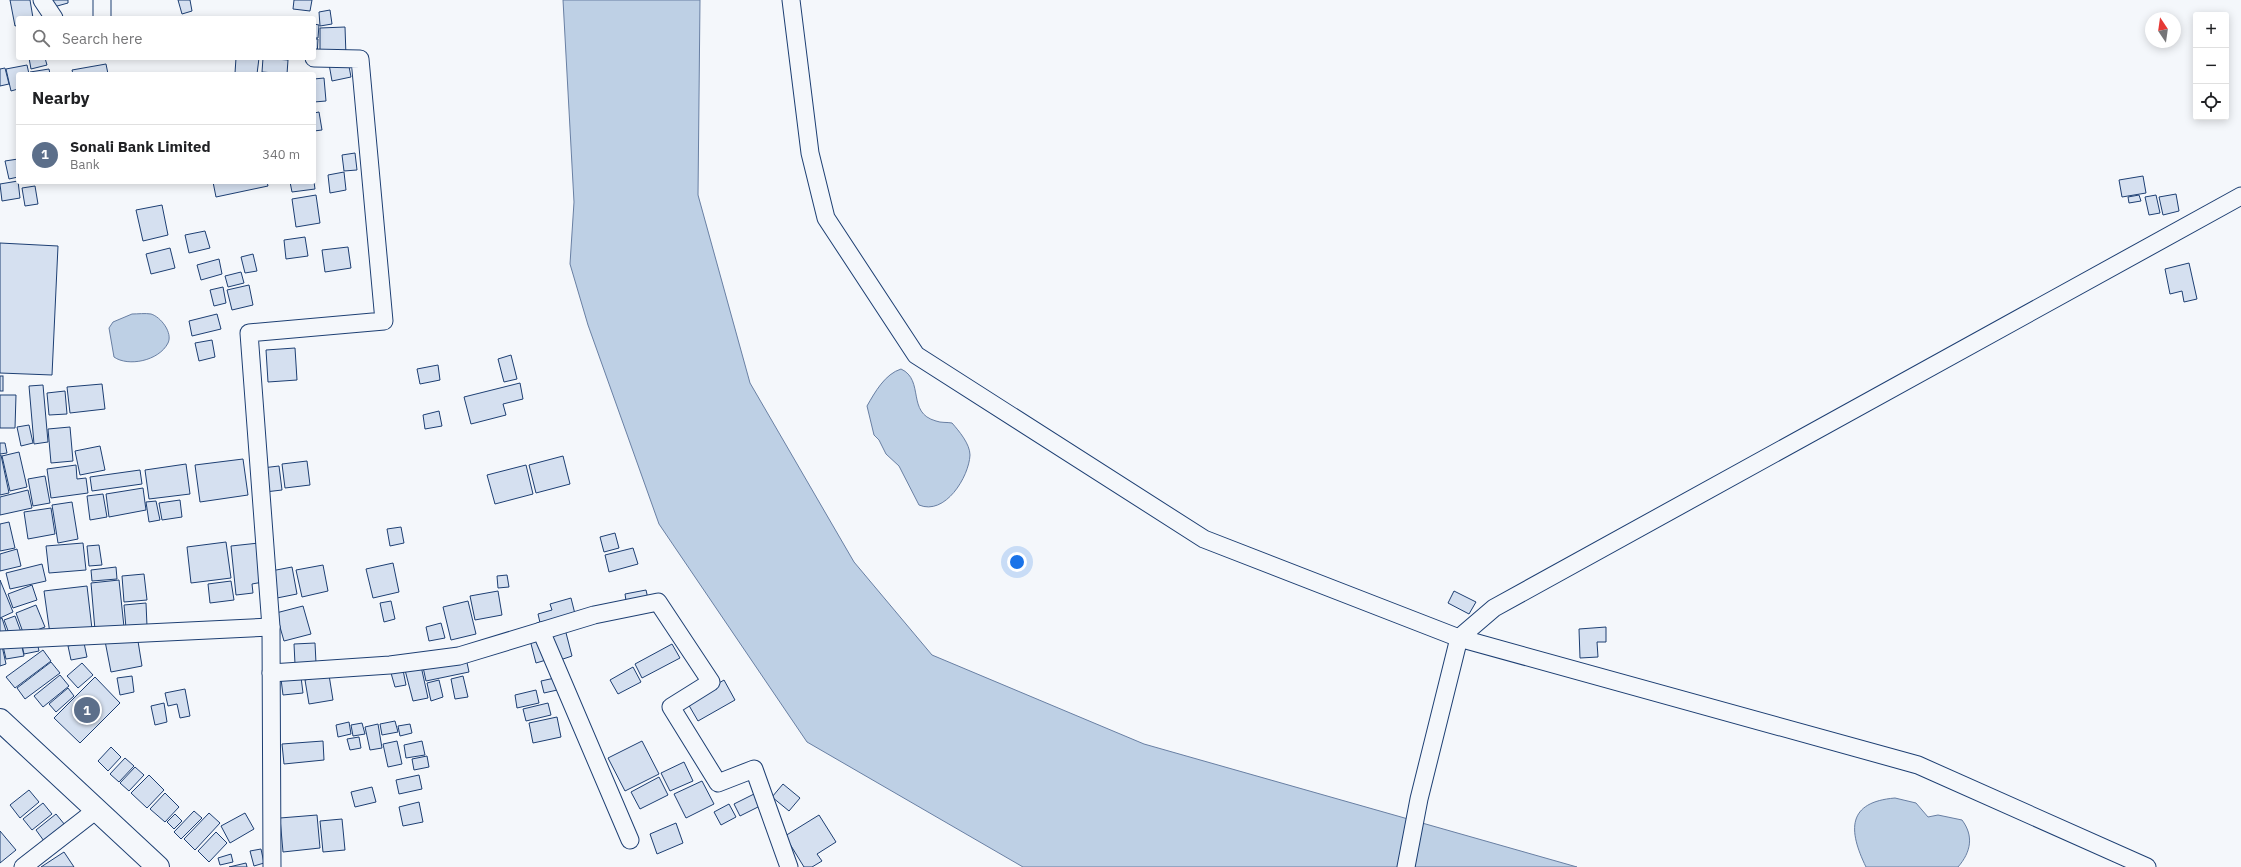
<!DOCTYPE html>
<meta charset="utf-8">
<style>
body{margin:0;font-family:"IBM Plex Sans",sans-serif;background:#f6f6f6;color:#202124}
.controls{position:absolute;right:12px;top:12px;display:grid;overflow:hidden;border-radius:4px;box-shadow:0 2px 10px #0003}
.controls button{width:36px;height:36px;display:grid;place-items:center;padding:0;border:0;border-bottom:1px solid #e0e0e0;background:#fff;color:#202124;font:20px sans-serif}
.compass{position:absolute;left:2145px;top:12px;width:36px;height:36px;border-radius:50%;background:#fff;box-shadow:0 2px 10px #0003;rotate:347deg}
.you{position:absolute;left:1017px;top:562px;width:14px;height:14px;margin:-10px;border:3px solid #fff;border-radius:50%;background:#1a73e8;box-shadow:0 0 0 6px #1a73e833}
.badge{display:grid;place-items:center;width:26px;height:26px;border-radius:50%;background:#7c3aed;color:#fff;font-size:13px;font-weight:700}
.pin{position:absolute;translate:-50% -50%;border:2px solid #fff;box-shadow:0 1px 4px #0006}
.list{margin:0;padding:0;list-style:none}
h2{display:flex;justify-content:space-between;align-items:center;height:52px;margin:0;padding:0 16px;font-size:17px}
h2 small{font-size:13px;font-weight:400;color:#757577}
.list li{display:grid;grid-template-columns:26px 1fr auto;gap:12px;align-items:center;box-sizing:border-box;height:60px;padding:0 16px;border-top:1px solid #e0e0e0}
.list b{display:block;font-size:15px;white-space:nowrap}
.list p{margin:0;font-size:13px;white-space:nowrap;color:#757577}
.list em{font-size:13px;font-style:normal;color:#757577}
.icon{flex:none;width:22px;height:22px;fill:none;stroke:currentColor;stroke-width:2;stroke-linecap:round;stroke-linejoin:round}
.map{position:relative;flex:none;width:2241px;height:867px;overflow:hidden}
.search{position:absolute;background:#fff;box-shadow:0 2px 10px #0003;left:16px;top:16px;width:300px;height:44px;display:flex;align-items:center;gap:10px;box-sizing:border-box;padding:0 14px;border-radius:4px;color:#757577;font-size:15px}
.panel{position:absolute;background:#fff;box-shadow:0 2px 10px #0003;left:16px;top:72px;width:300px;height:112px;border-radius:4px}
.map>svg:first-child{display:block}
</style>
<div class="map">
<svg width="2241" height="867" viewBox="0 0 2241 867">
<rect width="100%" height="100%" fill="#f4f7fb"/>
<g fill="#bed0e5" stroke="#687fa3">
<polygon points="563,0 700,0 698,195 750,383 854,562 932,655 1144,744 1577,867 1023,867 807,742 659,524 588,325 570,264 574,202"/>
<path d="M132 314C138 314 145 313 151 314 161 317 173 333 168 343 159 361 128 367 114 357L109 328 113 322Z"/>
<path d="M901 369C925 380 906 413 936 421 941 423 947 422 952 423 959 431 970 444 970 455 969 477 945 516 919 505L899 466 886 454 879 440 874 435 867 406C875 392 885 374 901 369Z"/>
<path d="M1895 798 1916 803 1928 817 1938 815 1962 820C1974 836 1971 852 1958 867H1866C1848 830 1847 802 1895 798Z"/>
</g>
<g fill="#d5e0f0" stroke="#1d3f73">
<polygon points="10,0 30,0 33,18 18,18 18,25 15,26"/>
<polygon points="48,0 68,0 68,3 50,8"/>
<polygon points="178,0 190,0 192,11 182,14"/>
<polygon points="294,0 312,0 310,11 293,9"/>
<polygon points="330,10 332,24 320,26 319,12"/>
<polygon points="314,24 319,25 318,38 314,38"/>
<polygon points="345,27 346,56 320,57 320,28"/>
<polygon points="314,39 318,39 317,56 314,56"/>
<polygon points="29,58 45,58 47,65 31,69"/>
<polygon points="236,58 259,58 257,74 235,73"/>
<polygon points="263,58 288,60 287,74 262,72"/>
<polygon points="348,61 351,77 332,81 329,64"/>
<polygon points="106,64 108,74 73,74 72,70"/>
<polygon points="27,65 29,74 18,74 18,89 11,91 6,69"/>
<polygon points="5,68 9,84 0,86 0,69"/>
<polygon points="49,69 50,74 31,74 30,72"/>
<polygon points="324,78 326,101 314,102 314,79"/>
<polygon points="319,112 322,130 314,131 314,113"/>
<polygon points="355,153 357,170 344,171 342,155"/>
<polygon points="18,159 18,177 9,179 5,161"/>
<polygon points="344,172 346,190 330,193 328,175"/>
<polygon points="2143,176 2146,193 2122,197 2119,180"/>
<polygon points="18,181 20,198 2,201 0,184"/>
<polygon points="213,182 267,182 268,186 216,197"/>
<polygon points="290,182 314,182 315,189 292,192"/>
<polygon points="35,186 38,204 25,206 22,188"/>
<polygon points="2176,194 2179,211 2163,215 2159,197"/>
<polygon points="316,195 320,223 296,227 292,199"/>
<polygon points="2139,195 2141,201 2129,203 2128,197"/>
<polygon points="2156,195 2160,213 2149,215 2145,197"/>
<polygon points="162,205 168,235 143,241 136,210"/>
<polygon points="205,231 210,248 189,253 185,235"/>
<polygon points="305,237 308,256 286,259 284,240"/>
<polygon points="0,243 58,246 52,375 0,373"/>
<polygon points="348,247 351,268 325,272 322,250"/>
<polygon points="170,248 175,268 151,274 146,254"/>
<polygon points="253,254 257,271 245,273 241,257"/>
<polygon points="219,259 222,274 201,280 197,265"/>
<polygon points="2189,263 2197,299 2184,302 2182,291 2170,294 2165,269"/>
<polygon points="241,272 244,283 228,287 225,276"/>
<polygon points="249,285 253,305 232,310 227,290"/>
<polygon points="223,287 226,303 214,306 210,290"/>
<polygon points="217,314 221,329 192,336 189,321"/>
<polygon points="212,340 215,357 199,361 195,343"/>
<polygon points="295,348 297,380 268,382 266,350"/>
<polygon points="511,355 517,379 504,382 498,359"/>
<polygon points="438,365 440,380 420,384 417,369"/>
<rect x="0" y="376" width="3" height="15"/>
<polygon points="520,383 523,399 503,404 506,415 471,424 464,397"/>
<polygon points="102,384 105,409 70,413 67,387"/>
<polygon points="43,385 48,442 34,444 29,386"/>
<polygon points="65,391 67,414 49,415 47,393"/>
<polygon points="0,395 16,395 15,428 0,428"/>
<polygon points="439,411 442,426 425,429 423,415"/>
<polygon points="29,425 33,443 21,446 17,427"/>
<polygon points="70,427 73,461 51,463 48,429"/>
<polygon points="0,443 5,443 7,453 0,454"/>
<polygon points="100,446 105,470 80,475 75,451"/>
<polygon points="19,452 27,487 10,491 2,456"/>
<polygon points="1,455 9,493 0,495 0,455"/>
<polygon points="563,456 570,484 536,493 529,465"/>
<polygon points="243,459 248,495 200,502 195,465"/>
<polygon points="307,461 310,485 285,488 282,464"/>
<polygon points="186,464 190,494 149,499 145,470"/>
<polygon points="76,465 77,479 86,478 88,493 51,498 47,469"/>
<polygon points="526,465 533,494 495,504 487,475"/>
<polygon points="279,466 282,490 265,492 262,468"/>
<polygon points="140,470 142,484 92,491 90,477"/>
<polygon points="45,476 50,503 33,506 28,479"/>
<polygon points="143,488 146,510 109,517 106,494"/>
<polygon points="28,490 32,508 0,515 0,497"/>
<polygon points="103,494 107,517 90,520 87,496"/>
<polygon points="180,500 182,517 162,520 159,503"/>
<polygon points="156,501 160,520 149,522 146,502"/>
<polygon points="72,502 78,539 58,543 52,505"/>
<polygon points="51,508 55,534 28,539 24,512"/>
<polygon points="9,522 15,548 0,551 0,524"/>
<polygon points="401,527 404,543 390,546 387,529"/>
<polygon points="615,533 619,548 604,552 600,537"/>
<polygon points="226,542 231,578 191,583 187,547"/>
<polygon points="83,543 86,570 49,573 46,546"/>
<polygon points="259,543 263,582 252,584 253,593 236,595 231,546"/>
<polygon points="99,545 102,565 89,566 87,546"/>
<polygon points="633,548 638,564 609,572 605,555"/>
<polygon points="17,549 21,566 0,571 0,554"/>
<polygon points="393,563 399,592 373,598 366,569"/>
<polygon points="42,564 46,581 10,589 6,573"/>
<polygon points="323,565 328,591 302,597 296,570"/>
<polygon points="116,567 117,579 92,581 91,570"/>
<polygon points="292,567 297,594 277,598 271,571"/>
<polygon points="144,574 147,600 124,602 122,576"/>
<polygon points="507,575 509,587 498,588 497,576"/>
<polygon points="0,580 13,612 0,618"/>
<polygon points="119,580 124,627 95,630 91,583"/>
<polygon points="231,581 234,600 210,603 208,584"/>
<polygon points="32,585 37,600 13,608 8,594"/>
<polygon points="87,586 92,629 50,634 44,591"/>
<polygon points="646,590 649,603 627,607 625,594"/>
<polygon points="498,591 502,615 475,620 470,596"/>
<polygon points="1454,591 1476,602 1469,614 1448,603"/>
<polygon points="571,598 576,618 541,627 538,614 552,610 550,604"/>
<polygon points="391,601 395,619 384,622 380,603"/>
<polygon points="468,601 476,634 451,640 443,607"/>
<polygon points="146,603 147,626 126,628 124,605"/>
<polygon points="36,605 45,627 24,635 16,613"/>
<polygon points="303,606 311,634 284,641 276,613"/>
<polygon points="15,616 21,632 10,636 4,620"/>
<polygon points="2,618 7,634 0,636 0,619"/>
<polygon points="441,623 445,638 429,641 426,627"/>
<polygon points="1606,627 1606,642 1597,642 1598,657 1580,658 1579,629"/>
<polygon points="565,629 572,656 557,661 549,633"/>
<polygon points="137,635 142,666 111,672 105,641"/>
<polygon points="546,636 553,658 536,663 530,640"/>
<polygon points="21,642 24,656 6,659 3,646"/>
<polygon points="37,642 39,651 24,654 22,645"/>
<polygon points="84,643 87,657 71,660 68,646"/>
<polygon points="315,643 316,663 295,664 294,644"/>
<polygon points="672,644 680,658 642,678 635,664"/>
<polygon points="0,646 2,646 6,664 0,666"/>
<polygon points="43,650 51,661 15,688 6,677"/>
<polygon points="466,658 469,672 426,681 423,667"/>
<polygon points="51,662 60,673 25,699 17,688"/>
<polygon points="82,663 93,675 78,688 67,676"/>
<polygon points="421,666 428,698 413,701 405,670"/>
<polygon points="633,667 641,682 618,694 610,680"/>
<polygon points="403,670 406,685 395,687 391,673"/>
<polygon points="60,675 69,686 43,707 34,696"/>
<polygon points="329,675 333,700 309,704 305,680"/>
<polygon points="132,676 134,692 120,695 117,678"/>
<polygon points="463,676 468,697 455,699 451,679"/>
<polygon points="564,676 566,688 544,693 541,681"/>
<polygon points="95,677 120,703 80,743 54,718"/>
<polygon points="301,677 303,693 283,695 281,679"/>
<polygon points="439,680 443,697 431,701 427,683"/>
<polygon points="724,680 735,700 698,721 687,702"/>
<polygon points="68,688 74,696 56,712 49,704"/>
<polygon points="185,689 190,716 180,718 177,704 168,706 165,693"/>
<polygon points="536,690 539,703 517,708 515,695"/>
<polygon points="164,703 167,722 155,725 151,706"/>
<polygon points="548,703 551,715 526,721 523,709"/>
<polygon points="557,717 561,737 533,743 529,723"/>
<polygon points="395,721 398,732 382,735 380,724"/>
<polygon points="349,722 351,734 338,737 336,725"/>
<polygon points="362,723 365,734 353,736 351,725"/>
<polygon points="378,724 382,748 370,750 365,727"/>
<polygon points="410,724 412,733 400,736 398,726"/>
<polygon points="359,737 361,748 350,750 347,739"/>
<polygon points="323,741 324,760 284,764 282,744"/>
<polygon points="397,741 402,764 388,767 383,744"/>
<polygon points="422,741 425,755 406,758 404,745"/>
<polygon points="642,741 659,774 625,791 608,758"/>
<polygon points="111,747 121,757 108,771 98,761"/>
<polygon points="427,756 429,767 414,770 412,759"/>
<polygon points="125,758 134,766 119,782 110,774"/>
<polygon points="684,762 693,781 670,791 661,773"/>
<polygon points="135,767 144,775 129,791 120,783"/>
<polygon points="149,775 164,790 147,808 131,793"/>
<polygon points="419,775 422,789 399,794 396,780"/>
<polygon points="659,777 668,795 640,809 631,792"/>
<polygon points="702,781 714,804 686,818 674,794"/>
<polygon points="783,784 800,798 789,811 772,797"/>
<polygon points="372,787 376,802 355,807 351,792"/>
<polygon points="29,790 39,802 20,818 10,805"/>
<polygon points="165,793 179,807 165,822 150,809"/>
<polygon points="756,793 762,805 740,816 734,804"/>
<polygon points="419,802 423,822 403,826 399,807"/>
<polygon points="43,803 52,814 32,830 23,819"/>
<polygon points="729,804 736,817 721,825 714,812"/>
<polygon points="194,811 202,818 181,839 174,832"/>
<polygon points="209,813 220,823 195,850 184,839"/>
<polygon points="245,813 254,829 230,843 221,826"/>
<polygon points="56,814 65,825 44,841 36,830"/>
<polygon points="175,814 182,821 174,829 167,822"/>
<polygon points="317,815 320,848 283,852 280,818"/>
<polygon points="819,815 836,842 817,854 822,861 812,867 804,867 785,836"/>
<polygon points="342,819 345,850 323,852 320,821"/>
<polygon points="676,823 683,843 657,854 650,834"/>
<polygon points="0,831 16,850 0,863"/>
<polygon points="216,832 227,843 209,862 198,851"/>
<polygon points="261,849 264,863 254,866 250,851"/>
<polygon points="64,852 74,867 41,867"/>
<polygon points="231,854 233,862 220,865 218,858"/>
<polygon points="246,863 247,867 229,867"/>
</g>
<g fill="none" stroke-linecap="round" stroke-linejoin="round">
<defs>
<g id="street">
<polyline points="42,0 54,18"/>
<polyline points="791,0 810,153 826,218 916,355 1204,539 1459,638 1918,765 2147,867"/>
<polyline points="102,18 102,0"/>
<polyline points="541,631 630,840"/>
<polyline points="0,640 271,627"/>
<polyline points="271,673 390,665 459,656 594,615 658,602 711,682 671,707 718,783 754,769 789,867"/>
<polyline points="23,867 95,811"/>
<polyline points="272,867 271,627 249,333 384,321 360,59 314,58"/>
<polyline points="1406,867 1419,799 1459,638 1494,608 2241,196"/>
</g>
<polyline id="highway" points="0,720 158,867"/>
</defs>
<use href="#street" stroke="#1d3f73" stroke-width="19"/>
<use href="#highway" stroke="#1d3f73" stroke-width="24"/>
<use href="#street" stroke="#f4f7fb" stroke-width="17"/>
<use href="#highway" stroke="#f4f7fb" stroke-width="22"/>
</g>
</svg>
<div class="controls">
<button>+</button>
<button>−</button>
<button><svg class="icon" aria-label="locate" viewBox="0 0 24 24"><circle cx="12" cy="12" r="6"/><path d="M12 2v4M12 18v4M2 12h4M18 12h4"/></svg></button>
</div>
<svg class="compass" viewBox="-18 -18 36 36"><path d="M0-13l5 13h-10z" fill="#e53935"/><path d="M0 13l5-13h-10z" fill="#757577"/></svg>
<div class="you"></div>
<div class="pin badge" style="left:87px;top:710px;background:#5c6f8a">1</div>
<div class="search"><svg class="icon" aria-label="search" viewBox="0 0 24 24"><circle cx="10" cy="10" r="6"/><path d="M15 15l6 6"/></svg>Search here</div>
<section class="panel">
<h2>Nearby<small></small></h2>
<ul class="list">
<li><span class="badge" style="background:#5c6f8a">1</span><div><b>Sonali Bank Limited</b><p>Bank</p></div><em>340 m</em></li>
</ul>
</section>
</div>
